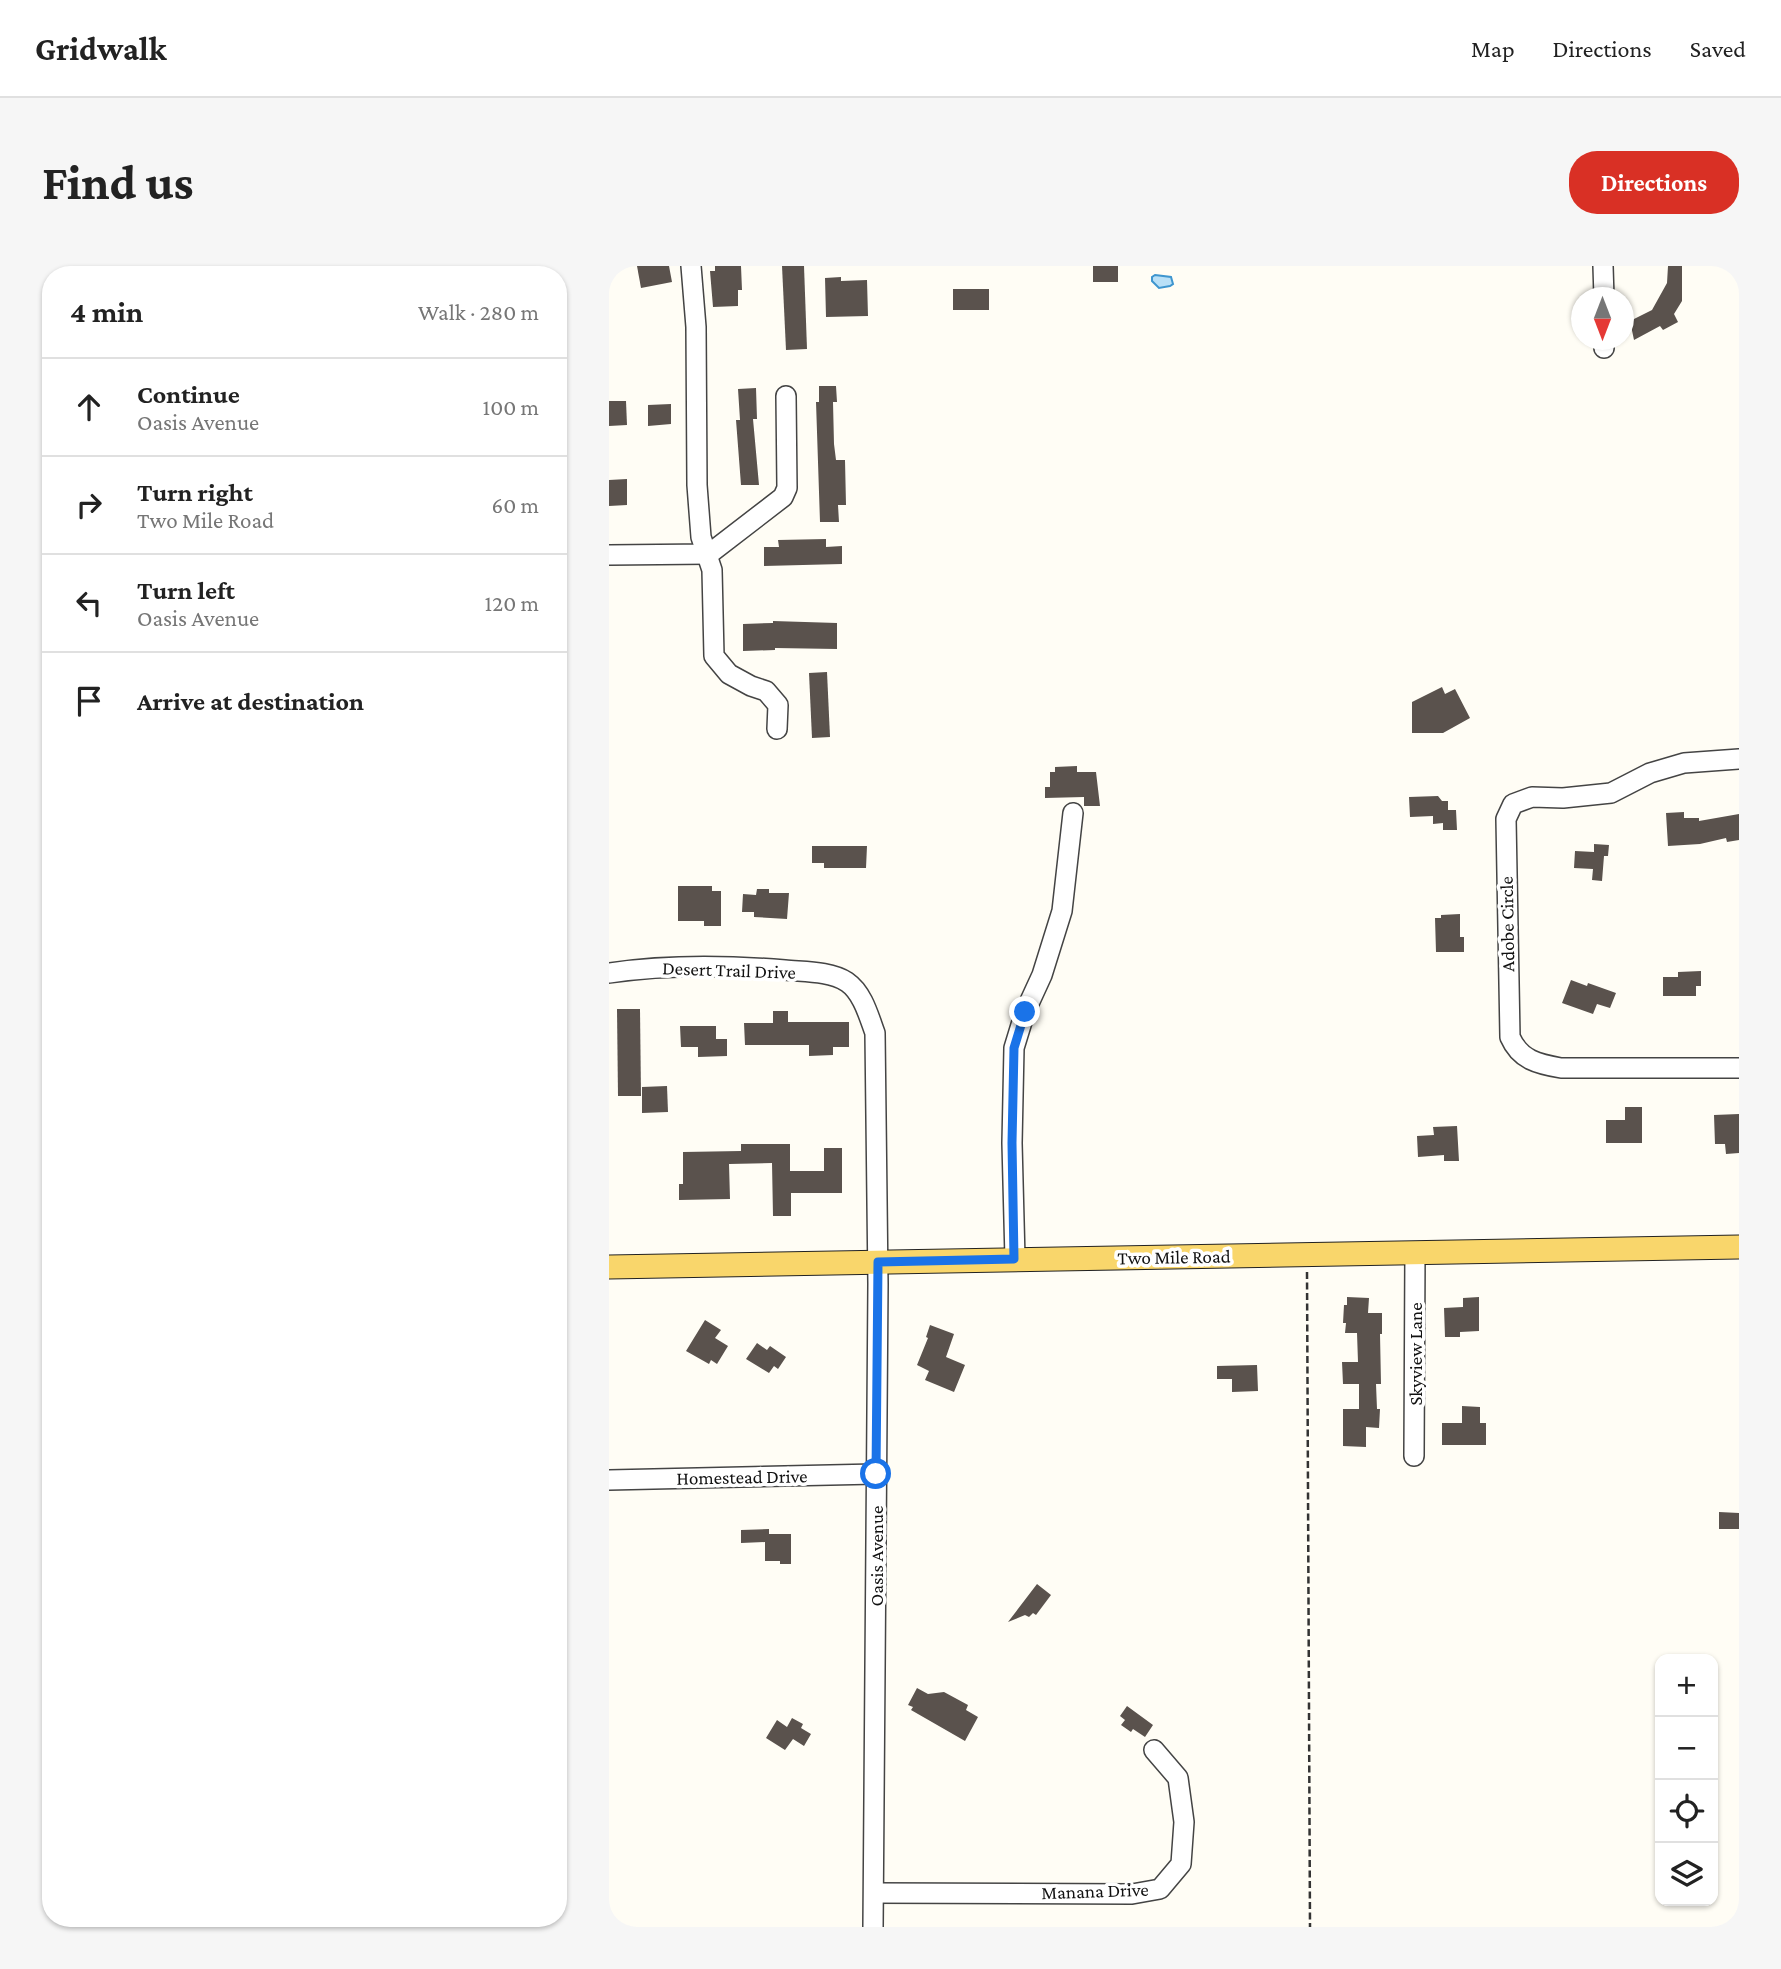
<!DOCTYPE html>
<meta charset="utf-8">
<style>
body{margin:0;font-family:"Crimson Pro",serif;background:#f6f6f6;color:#222}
.controls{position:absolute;right:21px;bottom:21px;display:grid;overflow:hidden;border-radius:14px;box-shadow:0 2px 5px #0004}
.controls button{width:63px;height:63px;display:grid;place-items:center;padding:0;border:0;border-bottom:2px solid #e0e0e0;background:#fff;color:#222;font:35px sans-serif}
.compass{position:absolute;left:962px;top:21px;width:63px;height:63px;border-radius:50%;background:#fff;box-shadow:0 2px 5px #0004;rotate:180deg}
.stop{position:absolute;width:21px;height:21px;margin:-16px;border:5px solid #1a73e8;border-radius:50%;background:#fff}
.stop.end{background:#1a73e8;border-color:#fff;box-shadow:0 2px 7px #0008}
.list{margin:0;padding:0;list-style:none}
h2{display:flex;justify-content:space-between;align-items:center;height:91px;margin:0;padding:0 28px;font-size:30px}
h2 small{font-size:23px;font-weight:400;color:#767676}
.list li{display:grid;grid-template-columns:46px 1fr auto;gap:21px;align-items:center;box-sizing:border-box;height:98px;padding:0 28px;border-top:2px solid #e0e0e0}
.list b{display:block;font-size:26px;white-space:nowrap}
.list p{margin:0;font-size:23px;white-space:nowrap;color:#767676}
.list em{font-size:23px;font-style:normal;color:#767676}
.icon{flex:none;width:38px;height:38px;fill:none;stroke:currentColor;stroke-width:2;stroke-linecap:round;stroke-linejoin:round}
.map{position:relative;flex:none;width:1130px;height:1661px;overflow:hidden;border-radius:28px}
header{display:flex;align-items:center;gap:42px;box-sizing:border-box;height:98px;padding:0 35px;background:#fff;border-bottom:2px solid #e0e0e0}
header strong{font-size:33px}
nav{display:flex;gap:38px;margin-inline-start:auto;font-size:24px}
.intro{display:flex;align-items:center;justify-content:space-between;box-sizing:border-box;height:168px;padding:0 42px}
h1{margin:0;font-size:49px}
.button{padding:18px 32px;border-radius:28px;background:#d93025;color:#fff;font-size:24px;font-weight:700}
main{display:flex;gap:42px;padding:0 42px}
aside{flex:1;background:#fff;border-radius:28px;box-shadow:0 2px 5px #0004}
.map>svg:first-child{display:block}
</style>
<header>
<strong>Gridwalk</strong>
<nav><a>Map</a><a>Directions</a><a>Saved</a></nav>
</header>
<div class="intro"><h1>Find us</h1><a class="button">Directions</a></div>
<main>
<aside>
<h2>4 min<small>Walk · 280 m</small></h2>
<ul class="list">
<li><svg class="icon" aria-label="ahead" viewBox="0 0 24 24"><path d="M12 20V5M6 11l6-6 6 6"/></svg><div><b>Continue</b><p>Oasis Avenue</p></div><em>100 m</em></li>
<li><svg class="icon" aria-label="right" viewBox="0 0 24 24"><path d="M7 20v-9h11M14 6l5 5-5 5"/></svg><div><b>Turn right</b><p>Two Mile Road</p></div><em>60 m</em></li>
<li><svg class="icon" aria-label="left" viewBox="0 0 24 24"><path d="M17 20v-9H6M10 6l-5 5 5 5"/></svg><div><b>Turn left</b><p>Oasis Avenue</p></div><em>120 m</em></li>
<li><svg class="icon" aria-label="arrive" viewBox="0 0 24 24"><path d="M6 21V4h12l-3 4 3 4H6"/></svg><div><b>Arrive at destination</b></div></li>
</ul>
</aside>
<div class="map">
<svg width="1130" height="1661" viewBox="0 0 1130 1661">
<rect width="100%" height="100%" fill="#fffdf5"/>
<polygon fill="#b9e0f7" stroke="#3f96cf" stroke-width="2" points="546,9 562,11 564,18 561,20 550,22 543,15 543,11"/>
<g fill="#5a524d">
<polygon points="28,0 60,0 63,16 32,22"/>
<polygon points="106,0 132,0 133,24 129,24 129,40 104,41 101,5 106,5"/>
<polygon points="173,0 195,0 198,83 177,84"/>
<rect x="484" y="0" width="25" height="16"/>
<polygon points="1059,0 1073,0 1073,35 1065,48 1069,56 1054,64 1051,60 1025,74 1021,55 1043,44 1058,17"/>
<polygon points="232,11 232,15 258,14 259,50 217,51 216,12"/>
<rect x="344" y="23" width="36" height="21"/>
<polygon points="210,120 227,120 228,136 224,136 225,178 227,194 236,194 237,239 229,239 230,256 211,256 207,136 210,136"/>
<polygon points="147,122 148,153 144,153 150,219 132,219 127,154 131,154 129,123"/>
<polygon points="0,135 17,135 18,159 0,160"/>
<polygon points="62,138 62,158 39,160 39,139"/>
<polygon points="18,213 18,239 0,240 0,214"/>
<polygon points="217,273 217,281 233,280 233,298 155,300 155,281 170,281 169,274"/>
<polygon points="164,355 228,357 228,383 166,382 166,384 134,385 134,358 164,357"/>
<polygon points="218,406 221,471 203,472 200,407"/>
<polygon points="833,421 836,428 846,423 861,452 834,467 803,467 803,436"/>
<polygon points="468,500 468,506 487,506 491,540 475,540 475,531 436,532 436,521 441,521 441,506 446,506 446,501"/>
<polygon points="829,530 833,535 839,535 839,544 847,544 848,564 834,564 834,557 824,558 824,550 801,551 800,531"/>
<polygon points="1075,546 1075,552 1090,552 1090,555 1130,548 1130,574 1118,576 1117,572 1091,578 1059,580 1057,547"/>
<polygon points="985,578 1000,579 999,590 995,590 993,615 983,614 984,603 965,602 966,585 985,586"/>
<polygon points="203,580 258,580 257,602 215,602 215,597 203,597"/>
<polygon points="69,620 103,620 103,625 112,625 112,660 95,660 95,655 69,655"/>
<polygon points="148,623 160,623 160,627 180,627 178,653 145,651 145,646 133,646 134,628 147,629"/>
<polygon points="851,648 851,671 855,671 855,686 827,686 826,652 832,652 832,649"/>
<polygon points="1092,705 1092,720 1087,720 1087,730 1054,730 1054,711 1069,711 1069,706"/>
<polygon points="962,714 978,720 979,717 1007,727 1001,742 988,738 984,748 953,737"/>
<polygon points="8,743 31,743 32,830 9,830"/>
<polygon points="164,745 179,745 179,756 240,756 240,781 224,781 224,789 200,790 200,779 136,779 135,757 164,757"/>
<polygon points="71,760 107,760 107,773 118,773 118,790 89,791 89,781 72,781"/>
<polygon points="58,820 59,846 33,847 33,821"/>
<polygon points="1016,841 1033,841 1033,877 997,877 997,854 1016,854"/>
<polygon points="1130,848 1130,887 1117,888 1116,878 1106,878 1105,849"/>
<polygon points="848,860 850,895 835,895 835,889 809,891 808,870 825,869 824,861"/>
<polygon points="132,878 181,878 181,905 215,905 215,882 233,882 233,927 182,927 182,950 164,950 163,897 120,898 121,933 70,934 70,918 74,918 74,886 132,885"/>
<polygon points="738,1031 760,1032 759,1047 773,1047 773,1068 771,1068 772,1118 767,1118 768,1143 771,1143 770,1162 757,1161 757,1181 734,1180 734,1143 750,1143 750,1118 734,1118 733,1096 749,1096 748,1067 736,1067 737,1057 734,1057 735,1039 738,1039"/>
<polygon points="870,1031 870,1065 851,1066 851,1071 836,1071 835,1042 854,1041 854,1032"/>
<polygon points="96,1054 112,1064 106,1072 119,1080 108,1098 102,1094 100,1098 77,1085"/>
<polygon points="321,1059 345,1068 337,1091 356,1099 345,1126 316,1114 320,1105 308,1099 319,1072 317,1071"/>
<polygon points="148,1077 158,1084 161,1080 177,1091 169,1103 165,1100 160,1107 137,1093"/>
<polygon points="648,1099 649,1125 623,1126 623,1113 608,1113 608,1100"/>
<polygon points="853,1140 871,1141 871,1157 877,1157 877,1179 833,1179 833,1157 853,1157"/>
<polygon points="1110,1246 1130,1247 1130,1263 1110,1263"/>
<polygon points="160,1263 160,1268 182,1268 182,1298 171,1298 171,1295 156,1295 156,1276 132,1277 132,1264"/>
<polygon points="428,1318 442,1329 427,1349 424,1347 420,1351 416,1349 399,1356"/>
<polygon points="308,1422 319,1428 335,1426 359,1439 357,1444 369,1451 356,1475 302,1444 304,1441 299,1439"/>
<polygon points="518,1440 544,1459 536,1471 524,1463 522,1466 512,1459 516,1454 511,1450"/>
<polygon points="183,1452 194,1458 192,1462 202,1468 195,1480 184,1473 176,1484 157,1472 168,1454 178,1461"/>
</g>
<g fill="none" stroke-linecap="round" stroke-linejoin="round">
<defs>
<g id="minor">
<polyline points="82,0 87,61 88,219 92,271 103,304 105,390 120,408 142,420 157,425 169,439 168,463"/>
<polyline points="994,0 995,32"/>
<polyline points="995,74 995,82"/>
<polyline points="0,289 100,288 174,231 178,222 177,130"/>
<path d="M1130 493 1075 497 1041 507 1002 527 954 532 923 531 904 538 897 553 901 771C911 794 929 798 952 802H1130"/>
<path d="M0 707C59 698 117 699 176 704 195 706 221 705 238 716 254 727 260 751 266 767L269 1018 264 1661"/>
<polyline points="406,993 403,877 405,782 416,746 433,709 453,645 464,547"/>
<polyline points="805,1190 806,986"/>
<polyline points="0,1214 267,1208"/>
<polyline points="265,1627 523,1628 551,1623 572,1598 575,1556 569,1512 545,1484"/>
</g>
<polyline id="major" points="0,1001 1130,981"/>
</defs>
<use href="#minor" stroke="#444" stroke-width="22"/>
<use href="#major" stroke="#222" stroke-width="25"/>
<polyline stroke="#333" stroke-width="2.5" stroke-dasharray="7 3.5" stroke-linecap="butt" points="698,1006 701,1661"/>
<use href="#minor" stroke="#fff" stroke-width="19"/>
<use href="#major" stroke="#f9d66b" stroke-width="23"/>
</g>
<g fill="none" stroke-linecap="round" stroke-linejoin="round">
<polyline stroke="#1a73e8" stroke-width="9" points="267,1208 269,996 405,993 403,877 405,782 416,746"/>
</g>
<g text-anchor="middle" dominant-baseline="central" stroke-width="7" stroke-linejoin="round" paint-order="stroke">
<g font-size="19" fill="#111" stroke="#fff">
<text transform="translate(898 658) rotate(-91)">Adobe Circle</text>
<text transform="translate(120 704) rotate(2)">Desert Trail Drive</text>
<text transform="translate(565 991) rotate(-1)">Two Mile Road</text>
<text transform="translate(806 1088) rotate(-90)">Skyview Lane</text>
<text transform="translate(133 1211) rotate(-1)">Homestead Drive</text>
<text transform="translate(267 1290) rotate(-90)">Oasis Avenue</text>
<text transform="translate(486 1625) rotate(-2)">Manana Drive</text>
</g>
</g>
</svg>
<div class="controls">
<button>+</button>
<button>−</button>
<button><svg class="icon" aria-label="locate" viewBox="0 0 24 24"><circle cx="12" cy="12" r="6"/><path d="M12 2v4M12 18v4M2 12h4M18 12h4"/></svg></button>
<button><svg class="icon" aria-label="layers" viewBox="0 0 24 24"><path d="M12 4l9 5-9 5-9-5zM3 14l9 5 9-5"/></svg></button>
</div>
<svg class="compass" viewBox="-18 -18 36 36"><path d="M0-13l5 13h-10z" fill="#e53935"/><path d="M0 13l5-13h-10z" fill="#767676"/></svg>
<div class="stop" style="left:267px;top:1208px"></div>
<div class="stop end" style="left:416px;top:746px"></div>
</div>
</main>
